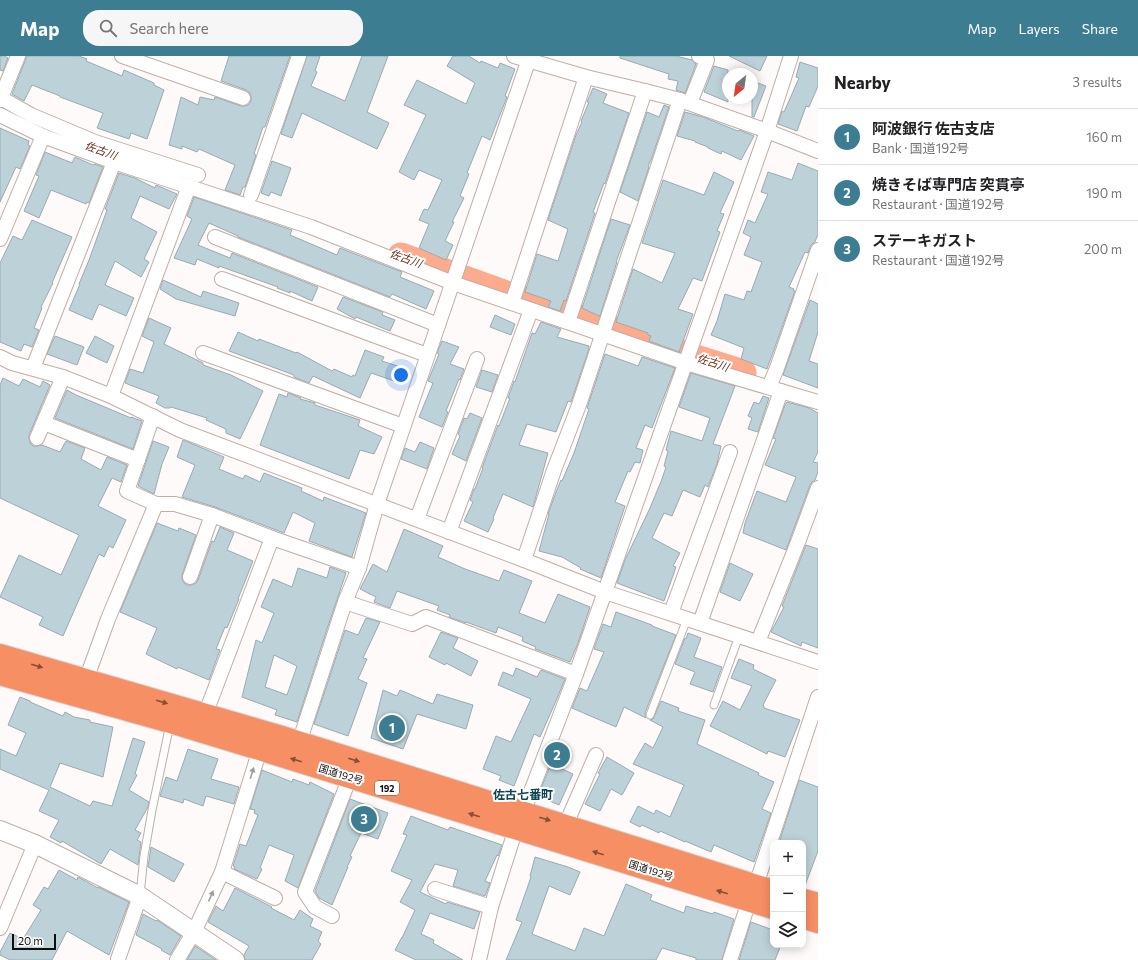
<!DOCTYPE html>
<meta charset="utf-8">
<style>
body{margin:0;font-family:Commissioner,"Noto Sans JP",sans-serif;background:#f6f6f6;color:#202124}
.controls{position:absolute;right:12px;bottom:12px;display:grid;overflow:hidden;border-radius:8px;box-shadow:0 2px 10px #0003}
.controls button{width:36px;height:36px;display:grid;place-items:center;padding:0;border:0;border-bottom:1px solid #e0e0e0;background:#fff;color:#202124;font:20px sans-serif}
.compass{position:absolute;left:722px;top:12px;width:36px;height:36px;border-radius:50%;background:#fff;box-shadow:0 2px 10px #0003;rotate:209deg}
.scale{position:absolute;left:12px;bottom:10px;width:44px;box-sizing:border-box;padding-left:4px;border:2px solid #120c0a;border-top:0;font-size:11px;line-height:14px;white-space:nowrap;color:#120c0a;-webkit-text-stroke:3px #fff;paint-order:stroke}
.you{position:absolute;left:401px;top:319px;width:14px;height:14px;margin:-10px;border:3px solid #fff;border-radius:50%;background:#1a73e8;box-shadow:0 0 0 6px #1a73e833}
.badge{display:grid;place-items:center;width:26px;height:26px;border-radius:50%;background:#3d7d91;color:#fff;font-size:13px;font-weight:700}
.pin{position:absolute;translate:-50% -50%;border:2px solid #fff;box-shadow:0 1px 4px #0006}
.list{margin:0;padding:0;list-style:none}
h2{display:flex;justify-content:space-between;align-items:center;height:52px;margin:0;padding:0 16px;font-size:17px}
h2 small{font-size:13px;font-weight:400;color:#757577}
.list li{display:grid;grid-template-columns:26px 1fr auto;gap:12px;align-items:center;box-sizing:border-box;height:56px;padding:0 16px;border-top:1px solid #e0e0e0}
.list b{display:block;font-size:15px;white-space:nowrap}
.list p{margin:0;font-size:13px;white-space:nowrap;color:#757577}
.list em{font-size:13px;font-style:normal;color:#757577}
.icon{flex:none;width:22px;height:22px;fill:none;stroke:currentColor;stroke-width:2;stroke-linecap:round;stroke-linejoin:round}
.map{position:relative;flex:none;width:818px;height:904px;overflow:hidden}
header{display:flex;align-items:center;gap:24px;box-sizing:border-box;height:56px;padding:0 20px;background:#3d7d91;color:#fff}
header strong{font-size:19px}
nav{display:flex;gap:22px;margin-inline-start:auto;font-size:14px}
.search{width:280px;height:36px;background:#f6f6f6;display:flex;align-items:center;gap:10px;box-sizing:border-box;padding:0 14px;border-radius:16px;color:#757577;font-size:15px}
main{display:flex}
aside{flex:1;background:#fff}
.map>svg:first-child{display:block}
</style>
<header>
<strong>Map</strong>
<div class="search"><svg class="icon" aria-label="search" viewBox="0 0 24 24"><circle cx="10" cy="10" r="6"/><path d="M15 15l6 6"/></svg>Search here</div>
<nav><a>Map</a><a>Layers</a><a>Share</a></nav>
</header>
<main>
<div class="map">
<svg width="818" height="904" viewBox="0 0 818 904">
<rect width="100%" height="100%" fill="#fefaf9"/>
<g fill="none" stroke-linecap="round" stroke-linejoin="round">
<g stroke="#fcab8d" stroke-width="27">
<polyline points="0,50 43,72 82,87"/>
<polyline points="401,200 506,238 562,256 689,300 743,317"/>
</g>
</g>
<g fill="#bdd1d8" stroke="#98abb2" fill-rule="evenodd">
<polygon points="0,0 5,0 8,2 3,15 0,14"/>
<polygon points="27,0 79,0 87,3 86,5 122,20 124,14 154,27 154,29 164,34 147,83 131,77 129,83 97,72 103,57 60,41 60,40 32,29 24,45 12,38"/>
<polygon points="229,0 290,0 265,71 263,71 254,98 256,99 245,131 243,131 240,139 225,134 235,109 199,93 197,96 182,90 182,93 169,89 181,41 198,49 200,41 214,44 215,41 241,50 244,50 248,49 251,45 251,40 249,36 246,34 221,25"/>
<polygon points="307,0 320,0 315,15 317,16 311,30 345,45 362,0 388,0 367,56 389,67 377,93 302,57 292,82 281,78"/>
<polygon points="453,0 469,0 480,7 481,5 498,12 500,7 515,13 505,40 507,41 490,84 482,80 467,117 469,118 460,140 464,142 452,166 454,166 445,185 453,189 446,204 419,192 429,168 419,164 424,153 428,154 442,124 419,114 414,124 399,116 426,59 404,49 417,24 466,48 475,27 447,10"/>
<polygon points="620,0 676,0 692,4 696,8 685,37 676,34 678,25 668,23 669,18 620,2"/>
<polygon points="729,0 767,0 760,15"/>
<polygon points="800,6 818,12 818,30 809,51 806,50 797,75 778,68 782,55 784,56 799,22 796,21"/>
<polygon points="714,10 728,14 728,46 704,36"/>
<polygon points="752,25 766,30 754,61 752,61"/>
<polygon points="593,32 607,38 603,47 629,57 605,128 604,127 593,156 595,157 566,245 564,244 560,255 548,251 551,245 525,236 537,198 558,205 568,173 548,164 576,79 582,66 581,65 589,46 587,46"/>
<polygon points="664,49 669,51 651,104 648,110 649,111 638,145 620,136 647,56 659,61"/>
<polygon points="685,56 703,61 738,75 739,74 754,80 741,104 722,95 721,98 708,92 708,91 695,86 695,85 677,80"/>
<polygon points="0,72 29,85 28,89 30,90 20,113 16,111 0,146"/>
<polygon points="45,96 72,107 75,101 93,109 94,108 103,111 89,147 87,146 86,148 51,134 39,162 24,155 39,120 36,119"/>
<polygon points="272,105 291,112 281,140 271,136 269,140 261,137"/>
<polygon points="798,107 818,115 818,178 815,186 812,188 810,191 808,197 805,196 789,231 794,233 793,234 795,235 767,313 741,303 744,292 711,279 717,265 725,238 744,244 747,235 751,236 762,206 744,199 751,181 743,177 748,164 755,167 768,138 761,136 768,116 792,124"/>
<polygon points="714,116 734,126 720,157 724,158 717,175 720,176 702,225 693,222 678,253 693,258 679,296 649,285 651,280 648,279 648,277 616,266 633,213 662,227 675,197 642,187 663,124 704,139"/>
<polygon points="119,117 135,122 155,132 156,129 177,138 169,153 140,140 131,162 157,176 144,203 149,206 141,221 115,205 105,229 134,242 126,260 99,248 92,264 69,254 80,228 79,228 89,204 107,154 105,153"/>
<polygon points="194,141 292,174 290,179 337,199 340,192 355,198 402,216 400,221 434,235 426,253 392,238 390,241 238,181 238,180 209,167 198,189 230,202 232,197 318,231 312,245 290,235 290,237 277,232 278,231 219,210 219,212 197,203 195,209 174,202 192,163 187,160"/>
<polygon points="611,163 630,169 616,206 617,206 600,260 597,259 582,252"/>
<polygon points="32,164 72,181 52,227 53,227 41,251 42,252 34,272 39,274 32,291 24,288 21,295 0,286 0,207 13,180 22,184"/>
<polygon points="163,224 201,241 203,235 239,247 235,260 176,243 160,233"/>
<polygon points="343,241 383,256 382,259 395,264 390,275 356,261 355,263 337,253"/>
<polygon points="810,244 818,248 818,276 809,305 818,308 818,332 783,319"/>
<polygon points="495,259 515,268 511,279 490,271"/>
<polygon points="149,262 171,272 164,288 203,307 203,309 231,319 263,335 240,383 226,377 226,373 206,364 207,362 171,351 170,352 165,352 156,347 159,340 125,327 130,313 143,317 154,286 142,280"/>
<polygon points="541,266 561,273 557,281 589,290 589,293 571,346 568,345 556,376 527,368 519,389 548,397 533,451 503,438 493,462 494,463 488,476 464,465 473,446 470,444 474,433 475,433 483,412 482,412 498,369 499,370 510,342 508,342 514,325 515,326 532,277 535,278"/>
<polygon points="238,276 258,285 259,283 296,297 297,296 332,315 334,313 352,321 353,319 355,320 365,294 384,301 382,305 407,313 403,328 371,317 360,342 313,320 309,327 294,321 294,319 229,295"/>
<polygon points="55,280 84,291 77,309 47,298"/>
<polygon points="95,280 114,290 107,307 86,297"/>
<polygon points="442,285 459,291 450,308 464,313 460,324 459,323 446,355 448,356 442,371 419,361 433,327 428,325 439,298 437,297"/>
<polygon points="605,298 638,310 642,301 675,312 652,372 645,369 636,392 643,394 640,407 635,406 630,416 628,415 615,446 625,450 601,522 580,513 581,512 562,501 539,495 549,458 548,458 556,436 561,424 562,425 574,397 589,353 587,352"/>
<polygon points="482,314 498,319 492,336 476,331"/>
<polygon points="691,317 735,330 713,388 721,390 717,408 708,431 705,429 700,441 683,434 672,460 664,457 652,482 680,497 673,510 676,511 664,545 617,527 625,504 650,452 662,423 666,411 664,410 668,395 666,394 671,375 702,385 710,362 679,351"/>
<polygon points="3,322 19,330 23,323 40,331 43,325 50,329 29,379 29,383 30,387 33,390 38,390 42,389 60,396 66,385 85,392 81,403 101,414 107,401 127,409 121,426 112,422 98,450 126,464 113,492 109,490 104,501 99,498 63,580 39,569 43,561 0,541 19,499 61,519 79,479 0,442 0,329"/>
<polygon points="67,334 76,339 131,362 131,361 142,365 133,393 55,362"/>
<polygon points="288,337 301,342 300,343 315,347 315,349 360,364 358,370 382,381 374,398 360,394 349,423 260,389 279,338 287,341"/>
<polygon points="763,340 769,342 758,376 748,373 752,362 748,360 754,346 759,348"/>
<polygon points="787,346 809,352 818,357 818,396 813,406 818,407 818,416 815,424 812,426 810,429 786,494 743,477 745,467 757,435 786,446 796,421 765,409 776,383 773,382 785,349"/>
<polygon points="470,357 482,362 466,405 452,398 460,380 458,378 464,362 467,363"/>
<polygon points="183,384 224,401 219,413 243,423 245,419 260,426 264,417 302,432 301,435 323,445 324,441 366,457 352,501 309,485 315,467 293,456 284,477 215,451 182,441 195,409 177,401"/>
<polygon points="153,385 169,391 162,408 154,438 138,430"/>
<polygon points="420,386 434,392 427,413 401,403 405,392 415,396"/>
<polygon points="157,467 178,475 179,472 196,479 182,519 182,523 184,527 187,529 192,529 196,527 198,524 212,485 214,486 220,471 234,477 227,494 253,505 238,543 239,543 227,572 225,571 216,593 220,594 209,624 178,611 177,613 146,598 157,572 120,556"/>
<polygon points="404,473 443,490 438,501 465,513 499,525 504,514 532,525 519,557 545,567 558,538 590,551 578,587 570,606 535,593 536,591 522,585 523,581 498,571 496,577 466,566 466,567 449,561 450,559 437,554 439,550 397,535 390,552 374,546 376,541 360,533 373,508 387,516"/>
<polygon points="806,489 818,493 818,592 802,586 801,590 771,576 784,551 782,550"/>
<polygon points="730,507 753,518 740,545 720,536"/>
<path d="M330 511 346 517 327 573 297 666 275 659 277 654 242 641 256 584 262 587 274 557 261 551 273 523 292 531 298 512 327 522ZM274 599 297 610 287 639 265 631Z"/>
<polygon points="616,556 652,569 652,570 676,579 645,657 646,662 624,651 616,671 572,652 580,632 587,635 604,596 594,593 603,568 611,571"/>
<polygon points="366,562 380,566 363,602 367,603 358,623 367,627 348,680 314,668 345,574 358,579"/>
<polygon points="441,576 458,582 453,592 478,605 471,620 446,607 445,609 429,601"/>
<polygon points="688,577 701,582 694,601 722,611 713,636 690,628 695,616 675,608 685,582 686,583"/>
<polygon points="739,603 754,609 753,613 776,624 763,649 764,650 764,652 800,664 785,701 768,695 767,698 710,670 723,645 740,654 752,630 731,622"/>
<polygon points="516,612 537,621 541,614 565,623 556,645 540,681 534,678 514,730 499,724 501,720 483,713 496,680 511,686 531,643 498,629 503,616 513,620"/>
<polygon points="383,634 397,640 400,634 433,648 437,638 473,649 466,673 417,658 403,693 371,682"/>
<polygon points="20,641 30,645 30,646 63,660 65,656 74,661 90,664 90,666 113,671 103,721 60,707 50,731 90,750 93,745 112,750 133,682 145,686 135,718 137,719 129,734 149,746 148,751 135,774 141,777 137,784 141,786 138,809 110,793 101,808 62,785 61,787 50,781 59,764 39,755 49,734 0,713 0,693 16,700 26,677 8,669"/>
<polygon points="661,645 679,652 678,655 705,664 697,688 759,717 758,719 774,726 762,753 771,757 754,806 714,789 711,796 685,785 685,786 660,775 659,777 642,769 640,771 630,766 638,750 654,758 656,754 670,761 684,729 633,708 645,687 653,692 663,671 650,664 653,663 654,661"/>
<polygon points="188,693 218,703 211,723 239,731 234,748 206,740 203,750 184,743 183,747 160,740 166,721 177,725"/>
<polygon points="607,701 634,717 622,739 611,733 600,755 585,748 600,718 598,717"/>
<polygon points="551,708 573,718 559,749 538,740"/>
<polygon points="262,714 292,726 293,723 309,729 310,726 334,738 298,832 285,825 294,799 269,789 260,812 262,813 257,823 234,813 235,811 233,810 240,788 246,790 258,759 254,757 255,754 250,753"/>
<polygon points="799,724 818,731 818,795 804,832 803,832 803,787 779,787"/>
<polygon points="350,743 388,757 378,783 361,777 350,800 352,801 347,811 348,811 332,849 319,842 315,835"/>
<polygon points="411,760 448,774 450,771 502,789 498,800 497,799 485,825 490,827 485,840 453,830 458,814 435,808 420,836 446,848 447,846 480,856 474,873 430,857 421,878 434,884 433,887 463,904 416,904 395,894 402,881 402,882 415,854 400,846 412,824 391,815 407,779 403,778"/>
<polygon points="151,791 184,808 174,826 148,811"/>
<polygon points="535,801 568,811 580,816 570,839 549,830 532,878 575,895 584,872 604,880 626,828 652,839 650,844 684,857 686,850 713,858 714,856 734,863 722,904 696,904 696,902 662,892 656,904 506,904 522,866 516,864 531,821 530,820"/>
<polygon points="59,814 77,824 78,821 98,832 98,831 129,846 109,899 67,875 52,904 10,904 0,899 0,896 10,877 23,883 41,854 33,849 44,831 48,833"/>
<polygon points="235,832 272,851 271,852 294,864 300,854 313,863 310,870 322,876 318,885 321,888 312,904 245,904 244,899 249,890 208,866 216,850 223,855"/>
<polygon points="143,858 156,865 157,864 181,880 170,899 161,894 162,893 136,879"/>
<polygon points="751,866 773,874 773,889 781,889 775,904 739,904"/>
<polygon points="195,890 216,904 187,904"/>
</g>
<g fill="none" stroke-linecap="round" stroke-linejoin="round">
<defs>
<g id="service">
<polyline points="714,649 739,580"/>
<polyline points="650,659 687,563"/>
<polyline points="140,839 144,800 152,754 170,668"/>
</g>
<g id="minor">
<polyline points="122,0 243,42"/>
<polyline points="514,0 586,21 645,35 680,44 767,75 818,95"/>
<polyline points="1,42 31,59 95,86 198,119"/>
<polyline points="0,44 18,0"/>
<polyline points="690,47 707,4 699,0"/>
<polyline points="0,59 43,80 114,106 33,312"/>
<polyline points="114,106 311,171 453,227 602,278 686,307 818,346"/>
<polyline points="251,139 299,0"/>
<polyline points="215,181 438,269"/>
<polyline points="0,183 43,80"/>
<polyline points="222,223 427,299"/>
<polyline points="512,247 586,21"/>
<polyline points="568,266 645,35"/>
<polyline points="203,297 403,370"/>
<polyline points="0,301 12,307 63,321 111,340 180,374 524,504 605,536 818,606"/>
<polyline points="769,331 777,312 818,194"/>
<polyline points="111,340 189,130"/>
<polyline points="44,367 138,404"/>
<polyline points="37,382 63,321"/>
<polyline points="156,448 175,448 212,459 272,482 359,512"/>
<polyline points="417,463 477,303"/>
<polyline points="449,476 531,254"/>
<polyline points="524,504 554,414 579,349 680,44"/>
<polyline points="190,521 212,459"/>
<polyline points="345,546 412,568 426,561 576,618"/>
<polyline points="671,557 730,396"/>
<polyline points="700,567 781,335"/>
<polyline points="758,586 798,486 818,432"/>
<polyline points="86,624 108,563 156,448 127,435 153,360"/>
<polyline points="205,659 272,482"/>
<polyline points="299,687 345,546 359,512 377,448 530,0"/>
<polyline points="566,770 570,759 596,699"/>
<polyline points="222,816 275,842"/>
<polyline points="756,829 818,641"/>
<polyline points="435,833 491,851"/>
<polyline points="332,860 315,851 305,836 350,721"/>
<polyline points="0,872 35,788"/>
<polyline points="118,903 140,840"/>
<polyline points="177,904 194,876 222,816 260,693"/>
<polyline points="479,904 491,851 516,772 527,746 576,618 689,297 767,75 791,0"/>
<polyline points="730,904 749,845"/>
</g>
<polyline id="tertiary" points="0,774 35,788 140,840 235,904"/>
<g id="trunk">
<polyline points="0,599 282,681 773,835"/>
<polyline points="0,618 170,666 259,693 773,852"/>
<polyline points="803,844 818,848"/>
<polyline points="803,861 818,866"/>
</g>
</defs>
<use href="#service" stroke="#c0aea7" stroke-width="9"/>
<use href="#minor" stroke="#c0aea7" stroke-width="16"/>
<use href="#tertiary" stroke="#c0aea7" stroke-width="20"/>
<use href="#trunk" stroke="#d9d8d8" stroke-width="24"/>
<use href="#service" stroke="#fff" stroke-width="7"/>
<use href="#minor" stroke="#fff" stroke-width="14"/>
<use href="#tertiary" stroke="#fff" stroke-width="18"/>
<use href="#trunk" stroke="#f78f64" stroke-width="22"/>
</g>
<defs><path id="oneway-solid" d="M-6-.8H1V-3.2L6.5 0L1 3.2V.8H-6Z"/></defs>
<g fill="#844e37">
<use href="#oneway-solid" transform="translate(37 610) rotate(16)"/>
<use href="#oneway-solid" transform="translate(162 646) rotate(16)"/>
<use href="#oneway-solid" transform="translate(296 704) rotate(-163)"/>
<use href="#oneway-solid" transform="translate(354 704) rotate(17)"/>
<use href="#oneway-solid" transform="translate(474 759) rotate(-163)"/>
<use href="#oneway-solid" transform="translate(545 763) rotate(18)"/>
<use href="#oneway-solid" transform="translate(598 797) rotate(-163)"/>
<use href="#oneway-solid" transform="translate(722 836) rotate(-163)"/>
</g>
<g fill="#a09e9d">
<use href="#oneway-solid" transform="translate(252 717) rotate(-73)"/>
<use href="#oneway-solid" transform="translate(211 840) rotate(-66)"/>
</g>
<g text-anchor="middle" dominant-baseline="central" stroke-width="4" stroke-linejoin="round" paint-order="stroke">
<rect fill="#fff" stroke="#595554" stroke-width="1" x="375" y="725" width="24" height="14" rx="3"/>
<g font-size="9" font-weight="bold" fill="#120c0a">
<text x="387" y="732">192</text>
</g>
<g font-size="10" fill="#120c0a" stroke="#fff">
<text transform="translate(341 718) rotate(17)">国道192号</text>
<text transform="translate(651 814) rotate(17)">国道192号</text>
</g>
<g font-size="11" font-style="italic" fill="#6a2c12" stroke="#fff">
<text transform="translate(101 94) rotate(20)">佐古川</text>
<text transform="translate(406 202) rotate(20)">佐古川</text>
<text transform="translate(713 306) rotate(18)">佐古川</text>
</g>
<g font-size="12" font-weight="bold" fill="#0d4554" stroke="#fff">
<text x="523" y="738">佐古七番町</text>
</g>
</g>
</svg>
<div class="controls">
<button>+</button>
<button>−</button>
<button><svg class="icon" aria-label="layers" viewBox="0 0 24 24"><path d="M12 4l9 5-9 5-9-5zM3 14l9 5 9-5"/></svg></button>
</div>
<svg class="compass" viewBox="-18 -18 36 36"><path d="M0-13l5 13h-10z" fill="#e53935"/><path d="M0 13l5-13h-10z" fill="#757577"/></svg>
<div class="scale">20 m</div>
<div class="you"></div>
<div class="pin badge" style="left:392px;top:672px">1</div>
<div class="pin badge" style="left:557px;top:699px">2</div>
<div class="pin badge" style="left:364px;top:763px">3</div>
</div>
<aside>
<h2>Nearby<small>3 results</small></h2>
<ul class="list">
<li><span class="badge">1</span><div><b>阿波銀行 佐古支店</b><p>Bank · 国道192号</p></div><em>160 m</em></li>
<li><span class="badge">2</span><div><b>焼きそば専門店 突貫亭</b><p>Restaurant · 国道192号</p></div><em>190 m</em></li>
<li><span class="badge">3</span><div><b>ステーキガスト</b><p>Restaurant · 国道192号</p></div><em>200 m</em></li>
</ul>
</aside>
</main>
